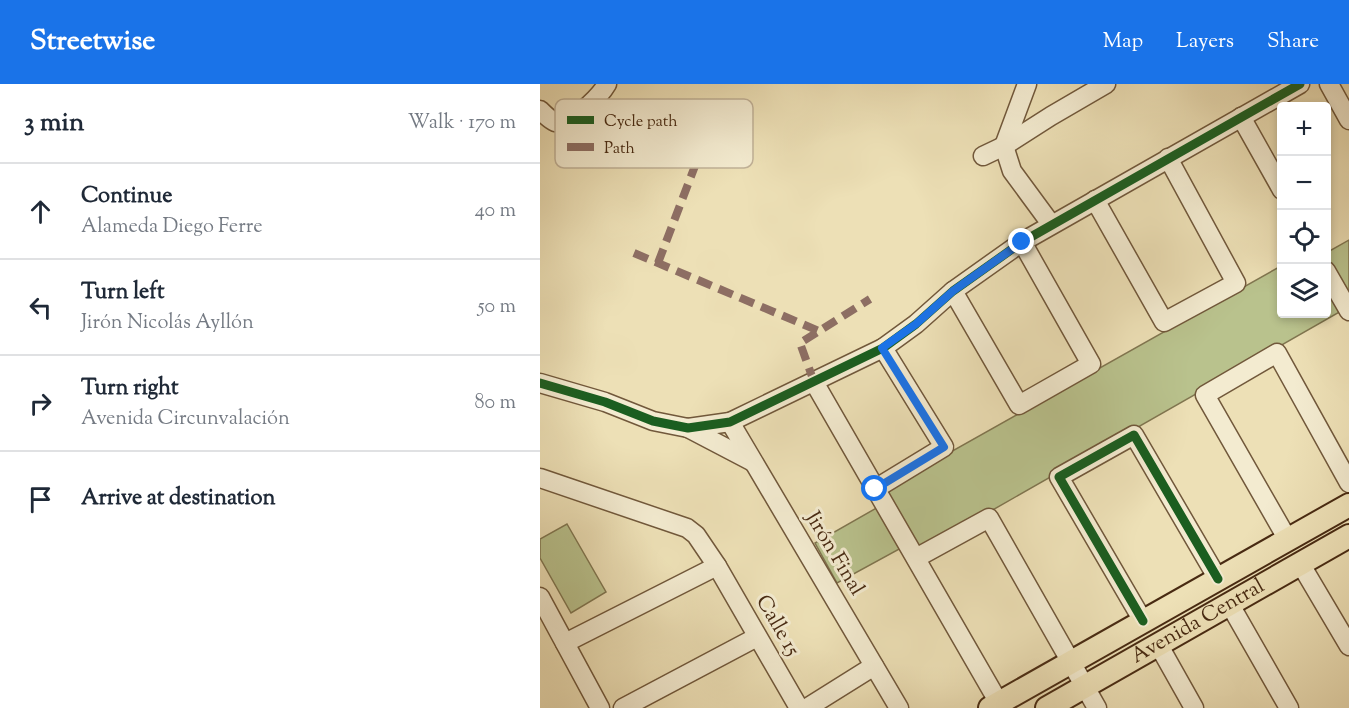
<!DOCTYPE html>
<meta charset="utf-8">
<style>
body{margin:0;font-family:"Sorts Mill Goudy",serif;background:#f6f6f7;color:#1f2937}
.controls{position:absolute;right:18px;top:18px;display:grid;overflow:hidden;border-radius:6px;box-shadow:0 3px 9px #0003}
.controls button{width:54px;height:54px;display:grid;place-items:center;padding:0;border:0;border-bottom:2px solid #e0e1e3;background:#fff;color:#1f2937;font:30px sans-serif}
.stop{position:absolute;width:18px;height:18px;margin:-14px;border:4px solid #1a73e8;border-radius:50%;background:#fff}
.stop.end{background:#1a73e8;border-color:#fff;box-shadow:0 2px 6px #0008}
.list{margin:0;padding:0;list-style:none}
h2{display:flex;justify-content:space-between;align-items:center;height:78px;margin:0;padding:0 24px;font-size:26px}
h2 small{font-size:20px;font-weight:400;color:#747a83}
.list li{display:grid;grid-template-columns:39px 1fr auto;gap:18px;align-items:center;box-sizing:border-box;height:96px;padding:0 24px;border-top:2px solid #e0e1e3}
.list b{display:block;font-size:22px;white-space:nowrap}
.list p{margin:0;font-size:20px;white-space:nowrap;color:#747a83}
.list em{font-size:20px;font-style:normal;color:#747a83}
.icon{flex:none;width:33px;height:33px;fill:none;stroke:currentColor;stroke-width:2;stroke-linecap:round;stroke-linejoin:round}
.map{position:relative;flex:none;width:809px;height:624px;overflow:hidden}
header{display:flex;align-items:center;gap:36px;box-sizing:border-box;height:84px;padding:0 30px;background:#1a73e8;color:#fff}
header strong{font-size:28px}
nav{display:flex;gap:33px;margin-inline-start:auto;font-size:21px}
main{display:flex}
aside{flex:1;background:#fff}
.map>svg:first-child{display:block}
</style>
<header>
<strong>Streetwise</strong>
<nav><a>Map</a><a>Layers</a><a>Share</a></nav>
</header>
<main>
<aside>
<h2>3 min<small>Walk · 170 m</small></h2>
<ul class="list">
<li><svg class="icon" aria-label="ahead" viewBox="0 0 24 24"><path d="M12 20V5M6 11l6-6 6 6"/></svg><div><b>Continue</b><p>Alameda Diego Ferre</p></div><em>40 m</em></li>
<li><svg class="icon" aria-label="left" viewBox="0 0 24 24"><path d="M17 20v-9H6M10 6l-5 5 5 5"/></svg><div><b>Turn left</b><p>Jirón Nicolás Ayllón</p></div><em>50 m</em></li>
<li><svg class="icon" aria-label="right" viewBox="0 0 24 24"><path d="M7 20v-9h11M14 6l5 5-5 5"/></svg><div><b>Turn right</b><p>Avenida Circunvalación</p></div><em>80 m</em></li>
<li><svg class="icon" aria-label="arrive" viewBox="0 0 24 24"><path d="M6 21V4h12l-3 4 3 4H6"/></svg><div><b>Arrive at destination</b></div></li>
</ul>
</aside>
<div class="map">
<svg width="809" height="624" viewBox="0 0 809 624">
<rect width="100%" height="100%" fill="#ede0b6"/>
<filter id="stains"><feTurbulence type="fractalNoise" baseFrequency=".00333" numOctaves="4"/><feColorMatrix values="0 0 0 0 .2 0 0 0 0 .09 0 0 0 0 .02 0 0 0 .5 -.17"/></filter>
<radialGradient id="worn" r=".72"><stop offset=".6" stop-color="#630" stop-opacity="0"/><stop offset="1" stop-color="#630" stop-opacity=".3"/></radialGradient>
<g fill="#b9c28d" stroke="#807650" stroke-width="1.5">
<polygon points="809,156 809,207 807,208 787,174 786,169"/>
<polygon points="741,182 742,230 786,230 787,196 803,226 379,468 343,406"/>
<polygon points="340,422 363,463 297,499 275,459"/>
<polygon points="27,440 66,508 31,529 0,474 0,455"/>
</g>
<g fill="none" stroke-linecap="round" stroke-linejoin="round">
<defs>
<g id="minor">
<polyline points="487,0 464,62 472,87 511,140"/>
<polyline points="789,0 809,36"/>
<path d="M0 26C4 30 10 36 15 38 30 43 60 12 67 0"/>
<polyline points="701,33 742,106"/>
<polyline points="443,72 464,62 511,32 566,0"/>
<polyline points="555,116 624,238 696,199 628,74"/>
<polyline points="786,187 809,227"/>
<polyline points="413,207 479,321 551,280 482,158"/>
<polyline points="274,298 459,619"/>
<polyline points="0,299 65,318 113,337 148,344 190,338 343,264 376,240 413,207 482,158 760,0"/>
<polyline points="190,338 359,624"/>
<polyline points="148,344 213,378"/>
<polyline points="0,394 147,444 156,451 177,482 259,624"/>
<polyline points="335,405 404,363 343,264"/>
<polyline points="748,456 665,311 737,269 809,399"/>
<polyline points="376,474 449,434 557,624"/>
<polyline points="760,479 809,562"/>
<polyline points="0,513 60,624"/>
<polyline points="689,519 749,624"/>
<polyline points="603,537 519,393 594,351 678,495"/>
<polyline points="25,559 177,482"/>
<polyline points="618,560 654,624"/>
<polyline points="83,624 217,553"/>
<polyline points="267,624 334,582"/>
</g>
<g id="major">
<polyline points="450,624 809,421"/>
<path id="s1" d="M507 624 809 452"/>
</g>
</defs>
<use href="#minor" stroke="#71583b" stroke-width="21"/>
<use href="#major" stroke="#482a12" stroke-width="26"/>
<use href="#minor" stroke="#f3ebd0" stroke-width="18"/>
<use href="#major" stroke="#ede0b6" stroke-width="22"/>
<g stroke="#8d6e63" stroke-width="8" stroke-dasharray="15 8" stroke-linecap="butt">
<polyline points="94,169 279,247"/>
<polyline points="118,179 174,32"/>
<polyline points="274,298 260,259 330,215"/>
</g>
<defs>
<g id="cycleway">
<polyline points="0,299 65,318 113,337 148,344 190,338 343,264 376,240 413,207 482,158 760,0"/>
<polyline points="603,537 519,393 594,351 678,495"/>
</g>
</defs>
<use href="#cycleway" stroke="#f3ebd0" stroke-width="13"/>
<use href="#cycleway" stroke="#1b5e20" stroke-width="9"/>
</g>
<g fill="none" stroke-linecap="round" stroke-linejoin="round">
<polyline stroke="#1a73e8" stroke-width="8" points="335,405 404,363 342,264 376,240 413,207 482,158"/>
</g>
<g text-anchor="middle" dominant-baseline="central" stroke-width="6" stroke-linejoin="round" paint-order="stroke">
<g font-size="21" fill="#482a12" stroke="#f3ebd0">
<text transform="translate(294 470) rotate(59)">Jirón Final</text>
<text stroke="none"><textPath href="#s1" startOffset="174">Avenida Central</textPath></text>
<text transform="translate(237 542) rotate(60)">Calle 15</text>
</g>
</g>
<rect x="15" y="15" width="198" height="69" rx="9" fill="#f3ebd0" stroke="#c0b197" stroke-width="1.5"/>
<rect x="27" y="32" width="27" height="8" fill="#1b5e20"/>
<rect x="27" y="59" width="27" height="8" fill="#8d6e63"/>
<g font-size="16" fill="#482a12">
<text x="64" y="42">Cycle path</text>
<text x="64" y="69">Path</text>
</g>
<rect width="100%" height="100%" filter="url(#stains)"/>
<rect width="100%" height="100%" fill="url(#worn)"/>
</svg>
<div class="controls">
<button>+</button>
<button>−</button>
<button><svg class="icon" aria-label="locate" viewBox="0 0 24 24"><circle cx="12" cy="12" r="6"/><path d="M12 2v4M12 18v4M2 12h4M18 12h4"/></svg></button>
<button><svg class="icon" aria-label="layers" viewBox="0 0 24 24"><path d="M12 4l9 5-9 5-9-5zM3 14l9 5 9-5"/></svg></button>
</div>
<div class="stop" style="left:335px;top:405px"></div>
<div class="stop end" style="left:482px;top:158px"></div>
</div>
</main>
